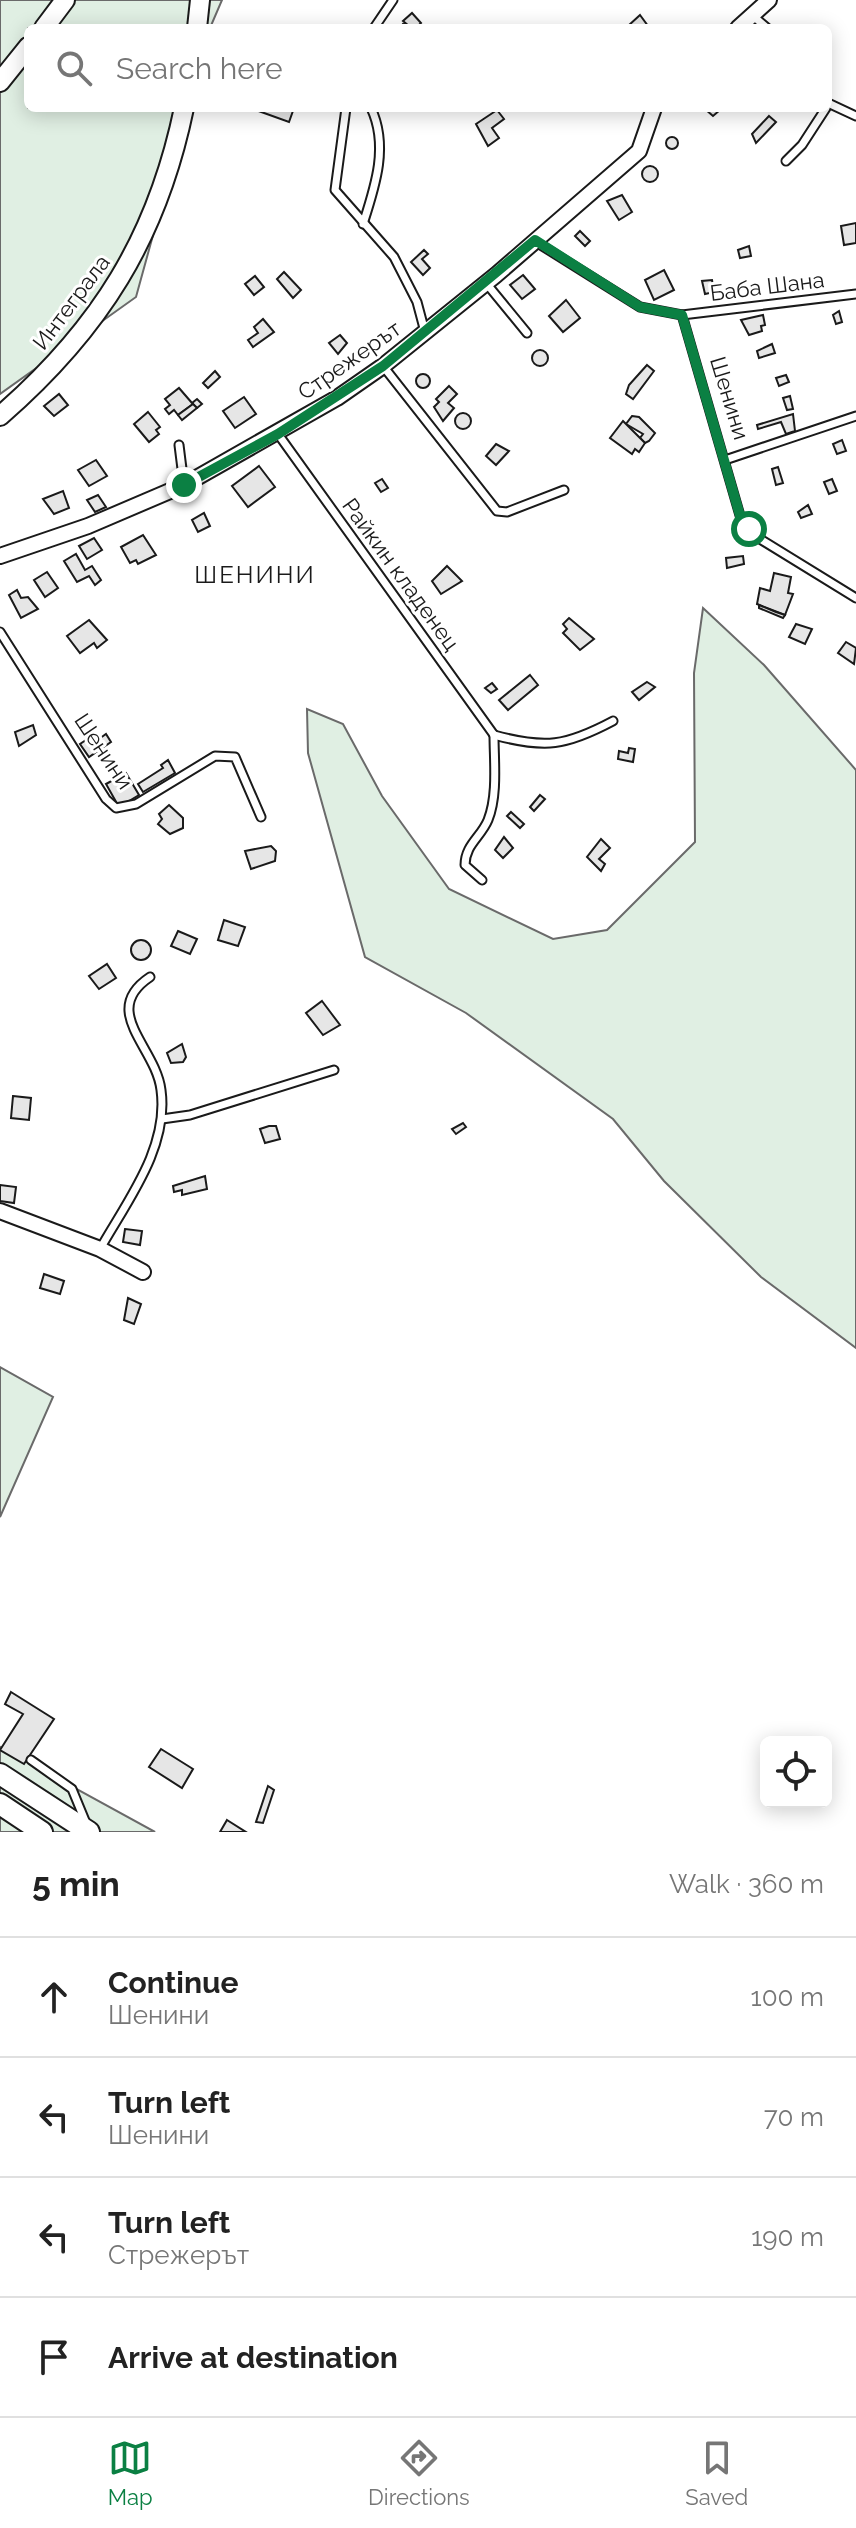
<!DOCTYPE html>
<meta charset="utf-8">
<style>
body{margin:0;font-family:Raleway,sans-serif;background:#f6f6f6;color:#222}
.controls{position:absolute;right:24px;bottom:24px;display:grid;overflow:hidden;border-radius:12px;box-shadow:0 4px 20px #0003}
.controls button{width:72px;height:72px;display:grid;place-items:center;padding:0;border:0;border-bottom:2px solid #e0e0e0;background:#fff;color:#222;font:40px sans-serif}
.stop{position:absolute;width:24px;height:24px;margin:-18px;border:6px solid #0b8043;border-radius:50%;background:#fff}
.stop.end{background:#0b8043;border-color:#fff;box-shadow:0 2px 8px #0008}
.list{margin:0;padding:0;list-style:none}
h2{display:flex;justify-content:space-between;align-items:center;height:104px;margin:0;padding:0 32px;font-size:34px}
h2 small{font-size:26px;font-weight:400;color:#767676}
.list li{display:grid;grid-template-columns:52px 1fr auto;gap:24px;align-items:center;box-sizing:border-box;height:120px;padding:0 32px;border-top:2px solid #e0e0e0}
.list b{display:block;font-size:30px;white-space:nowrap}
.list p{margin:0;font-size:26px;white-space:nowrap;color:#767676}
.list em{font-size:26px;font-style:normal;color:#767676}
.icon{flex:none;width:44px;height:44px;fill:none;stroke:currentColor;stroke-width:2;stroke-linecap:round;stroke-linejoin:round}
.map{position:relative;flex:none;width:856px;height:1832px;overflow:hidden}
.search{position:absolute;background:#fff;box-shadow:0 4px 20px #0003;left:24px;right:24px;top:24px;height:88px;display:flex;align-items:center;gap:20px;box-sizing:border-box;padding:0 28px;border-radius:12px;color:#767676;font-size:30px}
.sheet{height:584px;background:#fff}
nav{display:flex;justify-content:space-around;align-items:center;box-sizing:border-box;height:112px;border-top:2px solid #e0e0e0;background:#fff;font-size:22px;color:#767676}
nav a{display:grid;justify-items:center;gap:4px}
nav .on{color:#0b8043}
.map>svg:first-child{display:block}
</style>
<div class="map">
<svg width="856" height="1832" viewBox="0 0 856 1832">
<rect width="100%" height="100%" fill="#fff"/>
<g fill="#e0efe3" stroke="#6a6a6a" stroke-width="2">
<polygon points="0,0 222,0 210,28 28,28 28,108 188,108 136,297 0,394"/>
<polygon points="703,608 764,665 856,770 856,1348 761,1277 664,1181 613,1119 466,1013 365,957 308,753 307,709 343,724 382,796 449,889 553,939 607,930 695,842 694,673"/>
<polygon points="0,1367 53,1397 0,1517"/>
<polygon points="0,1747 155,1832 0,1832"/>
</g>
<g fill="#e6e6e6" stroke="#1a1a1a" stroke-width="2">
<polygon points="412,13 421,23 416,28 400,28 403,24 409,26 403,21"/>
<polygon points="640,15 648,26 629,28 628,26"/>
<polygon points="250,108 294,108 289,122"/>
<polygon points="718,108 720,110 713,116 705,109"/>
<polygon points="497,110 504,119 492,128 499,138 488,146 476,124"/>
<polygon points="769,116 776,122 756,143 752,134"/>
<circle cx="672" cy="143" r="6"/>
<circle cx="650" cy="174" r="8"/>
<polygon points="622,195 632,212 619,220 607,201"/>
<polygon points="856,223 856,243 844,245 841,226"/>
<polygon points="580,231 590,241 585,246 575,236"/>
<polygon points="749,246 751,256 740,258 738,250"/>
<polygon points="424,250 428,254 422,259 430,268 423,275 411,262"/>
<polygon points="664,270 674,290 654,300 645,280"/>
<polygon points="284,272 301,290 293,298 277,279"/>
<polygon points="523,275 535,289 522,299 510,285"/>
<polygon points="255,276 264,287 254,295 245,284"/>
<polygon points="712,280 714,292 705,294 702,281"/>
<polygon points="566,300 580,318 563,332 549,316"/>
<polygon points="839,311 842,322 836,324 833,315"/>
<polygon points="763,315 765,325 761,326 762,331 749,335 741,320"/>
<polygon points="263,319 274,332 253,347 248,340 258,333 254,327"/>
<polygon points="340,335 347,343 338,354 329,343"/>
<polygon points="772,344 775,353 759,358 757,351"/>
<circle cx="540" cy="358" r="8"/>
<polygon points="647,365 654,371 633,399 626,394 629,385"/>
<polygon points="215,371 220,377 208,388 203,383"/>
<circle cx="423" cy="381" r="7"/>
<polygon points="786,375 789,382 779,386 776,378"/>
<polygon points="449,386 457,394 448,403 454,408 443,421 434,407 439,402 436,399"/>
<polygon points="179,388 192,403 197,399 202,404 197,408 193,404 178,415 174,410 169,414 165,409 170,405 165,399"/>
<polygon points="59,394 68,405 54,416 44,406"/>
<polygon points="790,396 793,409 787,410 783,398"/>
<polygon points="244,397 256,414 235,428 223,411"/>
<polygon points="193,404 197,408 182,420 178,415"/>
<polygon points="148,412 160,427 156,430 159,434 149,442 134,424"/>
<circle cx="463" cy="421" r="8"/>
<polygon points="793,414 795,431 786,434 781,422 758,429 757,425"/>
<polygon points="632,416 639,417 655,433 649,441 645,443 640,438 643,434 626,424"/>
<polygon points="623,421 645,443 639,452 635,449 632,454 610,438"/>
<polygon points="842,440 846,451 837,454 833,444"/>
<polygon points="496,444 509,451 496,465 486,456"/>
<polygon points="96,460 107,476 89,486 78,470"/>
<polygon points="259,466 275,487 248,507 232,486"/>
<polygon points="778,467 783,483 776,485 772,469"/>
<polygon points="382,479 388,488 381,492 375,483"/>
<polygon points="832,479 837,491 829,494 824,482"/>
<polygon points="63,491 69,508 54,514 43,499"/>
<polygon points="98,495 106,507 95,512 87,500"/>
<polygon points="808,505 812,514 801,518 798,512"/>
<polygon points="204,513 210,526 198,532 192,520"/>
<polygon points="143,535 156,555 138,564 136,560 130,563 121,547"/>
<polygon points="94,538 102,550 87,559 79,546"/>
<polygon points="76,554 85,570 92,566 101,580 95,585 89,576 77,582 64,561"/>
<polygon points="743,556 744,564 727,568 726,558"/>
<polygon points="447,566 462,581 441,594 432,581"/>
<polygon points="47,572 58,588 45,597 34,580"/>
<polygon points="774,573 791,577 788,593 793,594 785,615 757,604 760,588 770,591"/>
<polygon points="17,590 21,598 28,597 38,609 21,618 9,595"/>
<polygon points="759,605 776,612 785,615 783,618 759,608"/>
<polygon points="569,618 594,639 580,650 563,633 567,629 563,624"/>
<polygon points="89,620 107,640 97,648 94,643 80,653 67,636"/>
<polygon points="796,624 812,629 805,644 789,637"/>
<polygon points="846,642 856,648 854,664 838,653"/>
<polygon points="530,675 538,685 508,710 499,700"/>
<polygon points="647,682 655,687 639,700 632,692"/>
<polygon points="492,683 497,689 491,693 485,688"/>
<polygon points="33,725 36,735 19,746 15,732"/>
<polygon points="95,734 99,739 106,734 111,742 89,757 80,744"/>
<polygon points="629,748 635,749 633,762 618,759 619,751 628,753"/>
<polygon points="168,760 175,773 143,792 138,784 163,768 161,765"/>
<polygon points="126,773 139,795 119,807 106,784"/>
<polygon points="540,795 545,799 534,811 530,807"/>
<polygon points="169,805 183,818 183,828 170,834 158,824 162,819 159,814"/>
<polygon points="511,812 524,824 520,828 507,816"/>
<polygon points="504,837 513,848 503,858 495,850"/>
<polygon points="601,839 610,848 599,859 605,864 601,871 587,857"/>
<polygon points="271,846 276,851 275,861 251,869 245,851"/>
<polygon points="224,920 245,927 238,946 218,940"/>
<polygon points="178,931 197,939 190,954 171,946"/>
<circle cx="141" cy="950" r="10"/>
<polygon points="107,964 116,978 99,989 89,976"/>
<polygon points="322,1001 340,1025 323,1035 306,1013"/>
<polygon points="182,1044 186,1057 183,1062 171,1063 167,1053"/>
<polygon points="13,1096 31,1098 29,1120 11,1118"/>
<polygon points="463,1123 466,1127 456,1134 452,1129"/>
<polygon points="269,1126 276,1126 280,1139 265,1143 260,1129"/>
<polygon points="205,1176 207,1189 182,1195 182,1190 174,1192 173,1186"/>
<polygon points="0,1185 16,1187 14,1203 0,1201"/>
<polygon points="125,1229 142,1231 140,1245 123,1242"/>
<polygon points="44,1274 64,1281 60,1294 40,1288"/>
<polygon points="128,1298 141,1304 134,1324 124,1320"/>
<polygon points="11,1692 54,1719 24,1764 0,1750 23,1714 5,1704"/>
<polygon points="161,1749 193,1769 182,1788 149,1767"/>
<polygon points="268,1786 274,1790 263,1823 256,1822"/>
<polygon points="227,1820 246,1832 220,1832"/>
</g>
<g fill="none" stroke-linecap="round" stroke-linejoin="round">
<defs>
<g id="service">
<polyline points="752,15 767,28"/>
<polyline points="374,28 393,0"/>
<polyline points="828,103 856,116"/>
<polyline points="346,108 335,190 394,257 417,302 425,332"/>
<polyline points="786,161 802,145 826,108"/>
<path d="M363 224C375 187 389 146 371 108"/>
<polyline points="536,242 640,307 682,315 741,519 760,539 856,598"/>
<polyline points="486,283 527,333"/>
<polyline points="682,315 856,294"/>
<polyline points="383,366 497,511 507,512 564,490"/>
<polyline points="278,434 494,735"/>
<polyline points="179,445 184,485"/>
<polyline points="725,460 856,416"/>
<polyline points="0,632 106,799 116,808 136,804 215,756 235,757 261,817"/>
<path d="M494 735C545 749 566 746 613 721"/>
<path d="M482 880 465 865C465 845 481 837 488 820 498 795 494 761 494 735"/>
<polyline points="162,1119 190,1115 334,1070"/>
<path d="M100 1249C127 1201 169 1148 161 1090 156 1047 99 1011 150 977"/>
<polyline points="31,1760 72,1789 86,1823"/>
</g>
<g id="minor">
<polyline points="738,28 769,0"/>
<polyline points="0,556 88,526 184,485 337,398 383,366 496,275 639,151 654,108"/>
<polyline points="0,1211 100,1249 143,1272"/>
</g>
<g id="tertiary">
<polyline points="44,28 65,0"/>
<polyline points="197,28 200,0"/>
<polyline points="0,82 28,47"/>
<path d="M0 416C100 329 157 238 184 108"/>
</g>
<g id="secondary">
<polyline points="0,1774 89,1832"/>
<polyline points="0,1804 42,1832"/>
</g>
</defs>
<use href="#service" stroke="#1a1a1a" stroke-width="11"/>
<use href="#minor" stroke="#1a1a1a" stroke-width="18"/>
<use href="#tertiary" stroke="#1a1a1a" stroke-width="22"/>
<use href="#secondary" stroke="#1a1a1a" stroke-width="24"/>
<use href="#service" stroke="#fff" stroke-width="7"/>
<use href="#minor" stroke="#fff" stroke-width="14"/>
<use href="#tertiary" stroke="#fff" stroke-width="18"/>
<use href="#secondary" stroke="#fff" stroke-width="20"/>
</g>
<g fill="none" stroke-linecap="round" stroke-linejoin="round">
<polyline stroke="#0b8043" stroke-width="10" points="184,485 278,434 383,366 535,240 640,307 682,315 741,519 749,529"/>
</g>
<g text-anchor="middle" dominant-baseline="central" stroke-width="6" stroke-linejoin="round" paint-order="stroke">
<g font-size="22" fill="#1a1a1a" stroke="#fff">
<text transform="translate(767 286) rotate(-7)">Баба Шана</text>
<text transform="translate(71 302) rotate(-53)">Интеграла</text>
<text transform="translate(349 360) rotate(-35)">Стрежерът</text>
<text transform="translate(730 398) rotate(73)">Шенини</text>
<text transform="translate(401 574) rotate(54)">Райкин кладенец</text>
<text transform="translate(104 751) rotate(56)">Шенини</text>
</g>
<g font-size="24" letter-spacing="2" fill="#1a1a1a" stroke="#fff">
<text x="255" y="574">ШЕНИНИ</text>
</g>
</g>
</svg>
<div class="controls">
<button><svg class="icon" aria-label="locate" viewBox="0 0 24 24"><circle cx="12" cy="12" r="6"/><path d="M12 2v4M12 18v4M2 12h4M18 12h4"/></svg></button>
</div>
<div class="stop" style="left:749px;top:529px"></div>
<div class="stop end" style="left:184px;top:485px"></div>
<div class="search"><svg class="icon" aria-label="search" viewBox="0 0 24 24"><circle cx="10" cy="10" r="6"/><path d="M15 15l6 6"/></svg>Search here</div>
</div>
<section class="sheet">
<h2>5 min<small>Walk · 360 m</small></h2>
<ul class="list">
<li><svg class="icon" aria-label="ahead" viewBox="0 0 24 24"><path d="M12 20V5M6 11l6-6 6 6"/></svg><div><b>Continue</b><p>Шенини</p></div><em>100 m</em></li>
<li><svg class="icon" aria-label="left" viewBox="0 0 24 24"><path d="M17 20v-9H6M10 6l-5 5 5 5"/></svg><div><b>Turn left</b><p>Шенини</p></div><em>70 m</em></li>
<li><svg class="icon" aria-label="left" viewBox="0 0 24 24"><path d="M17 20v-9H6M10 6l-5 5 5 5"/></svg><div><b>Turn left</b><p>Стрежерът</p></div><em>190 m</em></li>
<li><svg class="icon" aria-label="arrive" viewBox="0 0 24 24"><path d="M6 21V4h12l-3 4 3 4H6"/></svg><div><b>Arrive at destination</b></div></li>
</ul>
</section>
<nav>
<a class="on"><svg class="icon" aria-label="map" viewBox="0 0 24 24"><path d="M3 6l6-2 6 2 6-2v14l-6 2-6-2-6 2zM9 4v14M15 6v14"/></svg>Map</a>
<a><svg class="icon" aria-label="directions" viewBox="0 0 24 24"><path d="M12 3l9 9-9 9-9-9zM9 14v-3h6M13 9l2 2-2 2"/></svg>Directions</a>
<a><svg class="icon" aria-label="saved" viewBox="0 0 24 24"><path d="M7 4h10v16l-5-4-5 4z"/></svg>Saved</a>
</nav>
